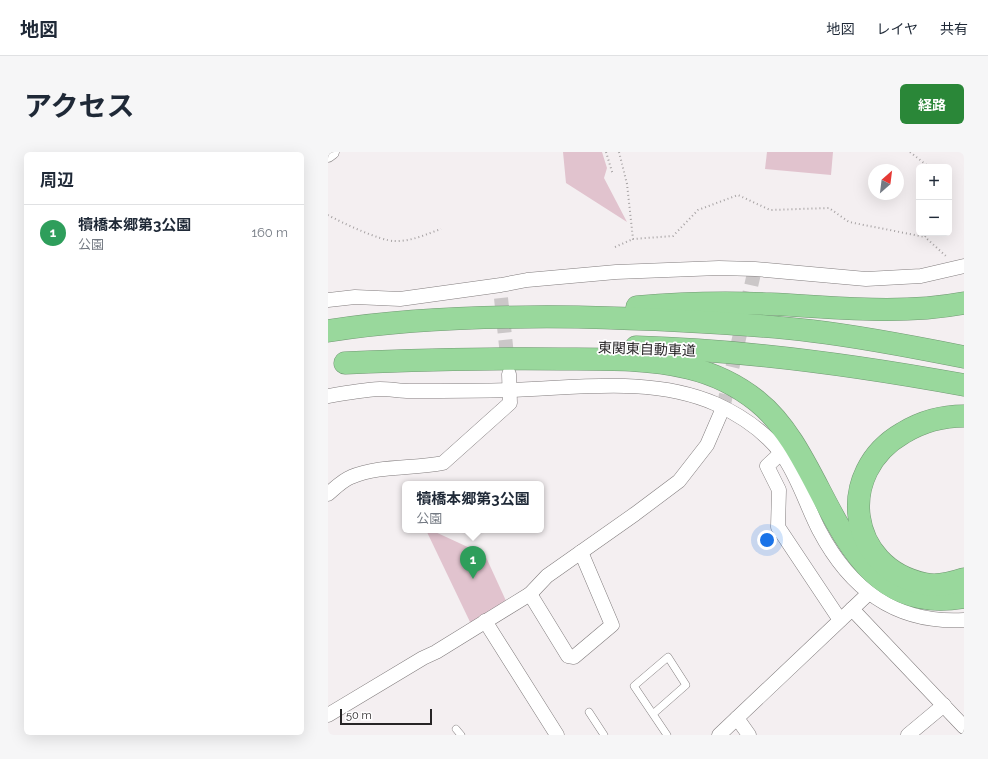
<!DOCTYPE html>
<html lang="ja">
<meta charset="utf-8">
<style>
body{margin:0;font-family:Raleway,"Noto Sans JP",sans-serif;background:#f6f6f7;color:#1f2937}
.controls{position:absolute;right:12px;top:12px;display:grid;overflow:hidden;border-radius:6px;box-shadow:0 4px 16px #0002}
.controls button{width:36px;height:36px;display:grid;place-items:center;padding:0;border:0;border-bottom:1px solid #e0e1e3;background:#fff;color:#1f2937;font:20px sans-serif}
.compass{position:absolute;left:540px;top:12px;width:36px;height:36px;border-radius:50%;background:#fff;box-shadow:0 4px 16px #0002;rotate:28deg}
.scale{position:absolute;left:12px;bottom:10px;width:92px;box-sizing:border-box;padding-left:4px;border:2px solid #272526;border-top:0;font-size:11px;line-height:14px;white-space:nowrap;color:#272526;-webkit-text-stroke:3px #fefdfe;paint-order:stroke}
.you{position:absolute;left:439px;top:388px;width:14px;height:14px;margin:-10px;border:3px solid #fff;border-radius:50%;background:#1a73e8;box-shadow:0 0 0 6px #1a73e833}
.badge{display:grid;place-items:center;width:26px;height:26px;border-radius:50%;background:#2a8738;color:#fff;font-size:13px;font-weight:700}
.pin{position:absolute;translate:-50% -33px;filter:drop-shadow(0 1px 2px #0008)}
.pin::after{content:'';position:absolute;top:21px;width:14px;height:12px;background:inherit;clip-path:polygon(0 0,100% 0,50% 100%)}
.popup{position:absolute;left:74px;top:329px;width:142px;height:52px;box-sizing:border-box;display:grid;place-content:center;border-radius:6px;background:#fff;filter:drop-shadow(0 1px 3px #0005);font-size:13px;white-space:nowrap;color:#747a83}
.popup b{font-size:15px;color:#1f2937}
.popup::after{content:'';position:absolute;left:50%;top:100%;margin-left:-8px;border:8px solid transparent;border-top-color:#fff}
.list{margin:0;padding:0;list-style:none}
h2{display:flex;justify-content:space-between;align-items:center;height:52px;margin:0;padding:0 16px;font-size:17px}
h2 small{font-size:13px;font-weight:400;color:#747a83}
.list li{display:grid;grid-template-columns:26px 1fr auto;gap:12px;align-items:center;box-sizing:border-box;height:56px;padding:0 16px;border-top:1px solid #e0e1e3}
.list b{display:block;font-size:15px;white-space:nowrap}
.list p{margin:0;font-size:13px;white-space:nowrap;color:#747a83}
.list em{font-size:13px;font-style:normal;color:#747a83}
.map{position:relative;flex:none;width:636px;height:583px;overflow:hidden;border-radius:6px}
header{display:flex;align-items:center;gap:24px;box-sizing:border-box;height:56px;padding:0 20px;background:#fff;border-bottom:1px solid #e0e1e3}
header strong{font-size:19px}
nav{display:flex;gap:22px;margin-inline-start:auto;font-size:14px}
.intro{display:flex;align-items:center;justify-content:space-between;box-sizing:border-box;height:96px;padding:0 24px}
h1{margin:0;font-size:28px}
.button{padding:10px 18px;border-radius:6px;background:#2a8738;color:#fff;font-size:14px;font-weight:700}
main{display:flex;gap:24px;padding:0 24px}
aside{flex:1;background:#fff;border-radius:6px;box-shadow:0 4px 16px #0002}
.map>svg:first-child{display:block}
</style>
<header>
<strong>地図</strong>
<nav><a>地図</a><a>レイヤ</a><a>共有</a></nav>
</header>
<div class="intro"><h1>アクセス</h1><a class="button">経路</a></div>
<main>
<aside>
<h2>周辺<small></small></h2>
<ul class="list">
<li><span class="badge" style="background:#2e9e5b">1</span><div><b>犢橋本郷第3公園</b><p>公園</p></div><em>160 m</em></li>
</ul>
</aside>
<div class="map">
<svg width="636" height="583" viewBox="0 0 636 583">
<rect width="100%" height="100%" fill="#f4eff1"/>
<g fill="#e1c3ce">
<polygon points="235,0 274,0 279,16 276,26 299,70 238,31"/>
<polygon points="439,0 505,0 503,23 437,17"/>
<polygon points="98,378 103,378 157,403 179,451 143,472"/>
</g>
<g fill="none" stroke-linecap="round" stroke-linejoin="round">
<g stroke="#cbc7c8" stroke-width="14" stroke-dasharray="14 7" stroke-linecap="butt">
<polyline points="173,146 180,213"/>
<polyline points="395,256 427,117"/>
</g>
<defs>
<g id="service">
<polyline points="261,560 276,583"/>
<polyline points="325,562 358,533 340,505 306,534 339,583"/>
<polyline points="128,577 133,583"/>
</g>
<g id="minor">
<polyline points="0,3 4,0"/>
<polyline points="0,148 27,145 72,147 173,133 199,128 288,120 391,116 427,117 538,127 593,124 636,114"/>
<path d="M0 244C17 241 35 238 52 237 62 237 72 239 81 239 115 239 149 239 182 238 250 236 324 224 388 252 412 263 437 280 453 301 470 324 478 353 491 378 522 437 567 472 636 468"/>
<polyline points="453,301 439,314 451,338 450,375 512,468"/>
<path d="M0 342C7 336 15 328 23 325 52 313 84 317 115 311L182 251 181 222"/>
<polyline points="202,442 240,504 246,505 284,473 253,400"/>
<polyline points="524,457 636,575"/>
<polyline points="157,469 229,583"/>
<polyline points="0,563 95,506 108,500 202,442 219,424 307,362 351,329 379,293 395,256"/>
<polyline points="409,566 421,583"/>
<polyline points="391,583 541,441"/>
<polyline points="580,583 616,553"/>
</g>
<g id="motorway">
<path d="M309 155C353 151 398 150 442 152 507 155 572 163 636 151"/>
<path d="M0 179C81 166 168 164 250 165 328 167 407 170 484 179 535 185 586 195 636 205"/>
<path d="M308 195C418 198 527 213 636 233"/>
<path d="M17 211C89 208 161 206 233 207 275 207 319 206 361 216 386 222 409 233 429 249 505 309 508 468 636 445"/>
<path d="M636 264C615 264 593 270 575 281 507 320 519 416 597 432 610 435 624 431 636 427"/>
</g>
</defs>
<use href="#service" stroke="#827d7e" stroke-width="8"/>
<use href="#minor" stroke="#827d7e" stroke-width="15"/>
<use href="#motorway" stroke="#719973" stroke-width="23"/>
<g stroke="#a6a2a3" stroke-width="2" stroke-dasharray="1 3" stroke-linecap="butt">
<polyline points="278,0 285,23"/>
<polyline points="291,0 299,32 305,87 345,84 370,58 410,43 442,58 501,56 521,70 597,85"/>
<polyline points="582,0 601,15"/>
<path d="M0 63C12 70 53 89 66 89 82 90 99 82 113 77"/>
<polyline points="600,81 597,85 619,105"/>
<polyline points="287,95 305,87"/>
</g>
<use href="#service" stroke="#fff" stroke-width="7"/>
<use href="#minor" stroke="#fff" stroke-width="14"/>
<use href="#motorway" stroke="#99d89c" stroke-width="22"/>
</g>
<g text-anchor="middle" dominant-baseline="central" stroke-width="3.5" stroke-linejoin="round" paint-order="stroke">
<g font-size="14" fill="#272526" stroke="#fefdfe">
<text transform="translate(319 197) rotate(2)">東関東自動車道</text>
</g>
</g>
</svg>
<div class="controls">
<button>+</button>
<button>−</button>
</div>
<svg class="compass" viewBox="-18 -18 36 36"><path d="M0-13l5 13h-10z" fill="#e53935"/><path d="M0 13l5-13h-10z" fill="#747a83"/></svg>
<div class="scale">50 m</div>
<div class="you"></div>
<div class="pin badge" style="left:145px;top:427px;background:#2e9e5b">1</div>
<div class="popup"><b>犢橋本郷第3公園</b>公園</div>
</div>
</main>
